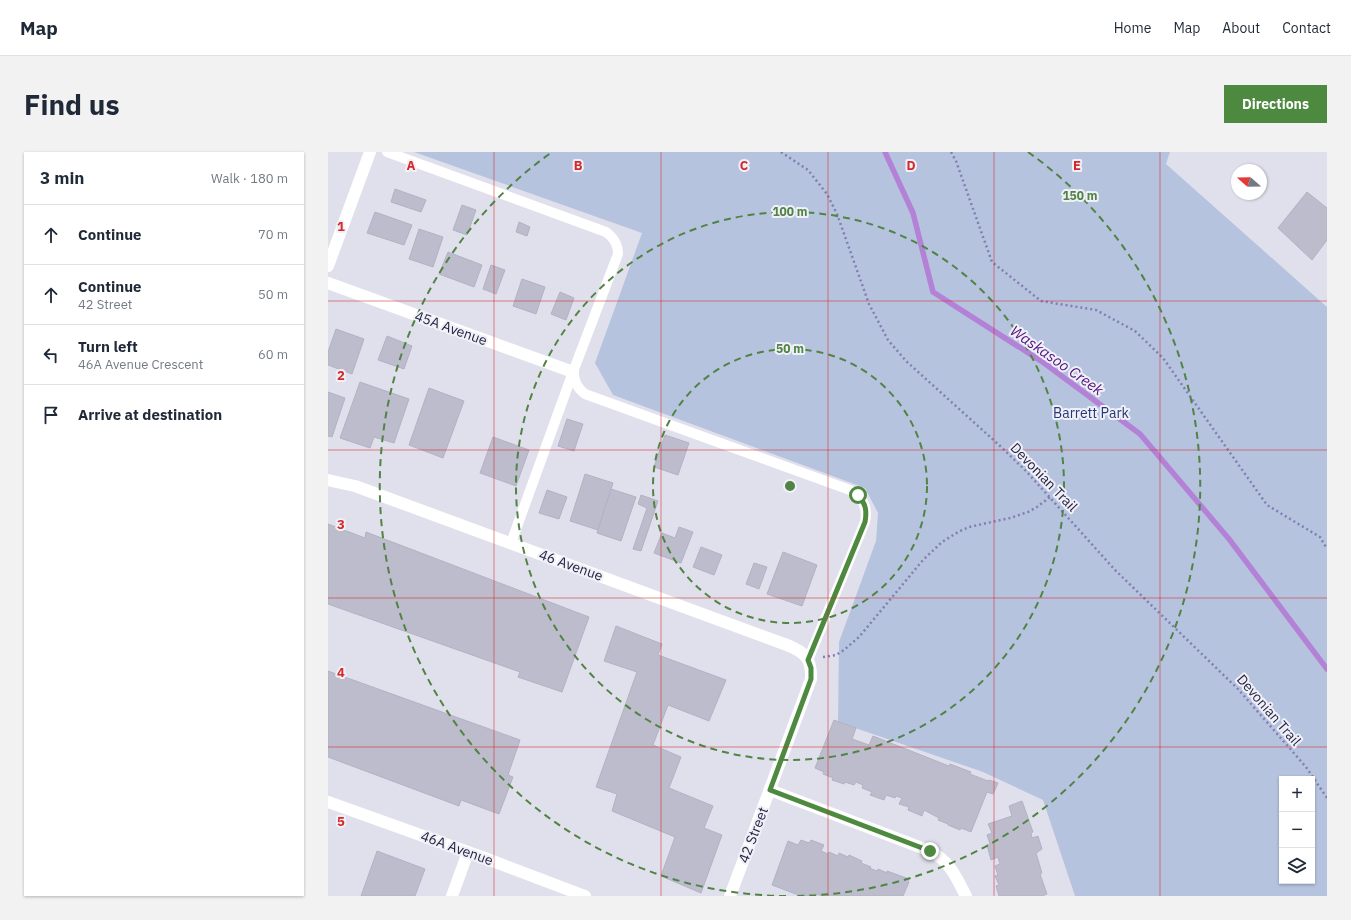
<!DOCTYPE html>
<meta charset="utf-8">
<style>
body{margin:0;font-family:"IBM Plex Sans",sans-serif;background:#f2f2f3;color:#1f2937}
.controls{position:absolute;right:12px;bottom:12px;display:grid;overflow:hidden;border-radius:0px;box-shadow:0 1px 3px #0004}
.controls button{width:36px;height:36px;display:grid;place-items:center;padding:0;border:0;border-bottom:1px solid #e0e1e3;background:#fff;color:#1f2937;font:20px sans-serif}
.compass{position:absolute;left:903px;top:12px;width:36px;height:36px;border-radius:50%;background:#fff;box-shadow:0 1px 3px #0004;rotate:290deg}
.stop{position:absolute;width:12px;height:12px;margin:-9px;border:3px solid #4e8940;border-radius:50%;background:#fff}
.stop.end{background:#4e8940;border-color:#fff;box-shadow:0 1px 4px #0008}
.list{margin:0;padding:0;list-style:none}
h2{display:flex;justify-content:space-between;align-items:center;height:52px;margin:0;padding:0 16px;font-size:17px}
h2 small{font-size:13px;font-weight:400;color:#747a83}
.list li{display:grid;grid-template-columns:26px 1fr auto;gap:12px;align-items:center;box-sizing:border-box;height:60px;padding:0 16px;border-top:1px solid #e0e1e3}
.list b{display:block;font-size:15px;white-space:nowrap}
.list p{margin:0;font-size:13px;white-space:nowrap;color:#747a83}
.list em{font-size:13px;font-style:normal;color:#747a83}
.icon{flex:none;width:22px;height:22px;fill:none;stroke:currentColor;stroke-width:2;stroke-linecap:round;stroke-linejoin:round}
.map{position:relative;flex:none;width:999px;height:744px;overflow:hidden;border-radius:0px}
header{display:flex;align-items:center;gap:24px;box-sizing:border-box;height:56px;padding:0 20px;background:#fff;border-bottom:1px solid #e0e1e3}
header strong{font-size:19px}
nav{display:flex;gap:22px;margin-inline-start:auto;font-size:14px}
.intro{display:flex;align-items:center;justify-content:space-between;box-sizing:border-box;height:96px;padding:0 24px}
h1{margin:0;font-size:28px}
.button{padding:10px 18px;border-radius:0px;background:#4e8940;color:#fff;font-size:14px;font-weight:700}
main{display:flex;gap:24px;padding:0 24px}
aside{flex:1;background:#fff;border-radius:0px;box-shadow:0 1px 3px #0004}
.map>svg:first-child{display:block}
</style>
<header>
<strong>Map</strong>
<nav><a>Home</a><a>Map</a><a>About</a><a>Contact</a></nav>
</header>
<div class="intro"><h1>Find us</h1><a class="button">Directions</a></div>
<main>
<aside>
<h2>3 min<small>Walk · 180 m</small></h2>
<ul class="list">
<li><svg class="icon" aria-label="ahead" viewBox="0 0 24 24"><path d="M12 20V5M6 11l6-6 6 6"/></svg><div><b>Continue</b></div><em>70 m</em></li>
<li><svg class="icon" aria-label="ahead" viewBox="0 0 24 24"><path d="M12 20V5M6 11l6-6 6 6"/></svg><div><b>Continue</b><p>42 Street</p></div><em>50 m</em></li>
<li><svg class="icon" aria-label="left" viewBox="0 0 24 24"><path d="M17 20v-9H6M10 6l-5 5 5 5"/></svg><div><b>Turn left</b><p>46A Avenue Crescent</p></div><em>60 m</em></li>
<li><svg class="icon" aria-label="arrive" viewBox="0 0 24 24"><path d="M6 21V4h12l-3 4 3 4H6"/></svg><div><b>Arrive at destination</b></div></li>
</ul>
</aside>
<div class="map">
<svg width="999" height="744" viewBox="0 0 999 744">
<rect width="100%" height="100%" fill="#e0e0ec"/>
<path fill="#b6c3df" fill-rule="evenodd" d="M86 0H842L838 12 999 155V744H747L715 648 655 620 510 570 511 490 548 389 550 361 537 336 285 243 267 211 314 81ZM954 627H984V729H954Z"/>
<g fill="none" stroke-linecap="round" stroke-linejoin="round">
<polyline stroke="#b382d6" stroke-width="5.5" points="557,0 585,61 605,140 716,211 812,282 901,387 999,517"/>
</g>
<g fill="#bcbccd" stroke="#b2b2c6">
<polygon points="67,37 98,48 93,60 63,50"/>
<polygon points="979,40 999,56 999,88 984,108 950,76"/>
<polygon points="134,53 148,58 139,83 125,78"/>
<polygon points="47,60 84,73 76,93 39,81"/>
<polygon points="191,70 202,75 199,84 188,80"/>
<polygon points="91,77 115,85 105,115 81,107"/>
<polygon points="120,100 154,113 146,135 111,122"/>
<polygon points="163,113 177,118 168,142 155,137"/>
<polygon points="194,127 217,135 208,162 185,154"/>
<polygon points="232,140 246,146 238,168 223,162"/>
<polygon points="8,177 36,187 24,222 0,213 0,200"/>
<polygon points="59,184 84,194 76,217 50,208"/>
<polygon points="32,230 81,247 66,291 46,285 42,296 12,286"/>
<polygon points="101,236 136,249 115,306 81,293"/>
<polygon points="0,240 17,246 4,285 0,284"/>
<polygon points="239,267 255,272 246,299 230,294"/>
<polygon points="337,283 361,291 350,323 326,315"/>
<polygon points="165,285 201,298 188,334 152,321"/>
<polygon points="257,322 285,331 270,378 242,369"/>
<polygon points="283,337 308,345 293,389 269,381"/>
<polygon points="219,338 239,345 231,367 211,361"/>
<polygon points="313,343 330,349 313,399 305,397 319,356 310,352"/>
<polygon points="0,372 37,386 38,380 261,465 234,540 190,525 192,520 0,452"/>
<polygon points="351,375 365,380 353,411 326,401 334,381 347,386"/>
<polygon points="373,395 394,403 386,423 365,415"/>
<polygon points="455,400 489,413 474,454 439,442"/>
<polygon points="426,411 439,415 431,437 418,432"/>
<polygon points="288,474 334,492 330,503 398,528 381,569 340,553 325,593 353,605 341,636 385,654 376,676 394,683 373,741 333,724 347,685 284,659 289,642 268,635 309,520 276,509"/>
<polygon points="0,519 192,588 180,623 185,625 171,662 133,648 131,654 0,605"/>
<polygon points="506,568 528,576 524,587 541,593 545,584 621,614 622,612 643,620 642,622 660,629 661,628 670,631 665,642 659,640 643,680 633,676 632,678 620,673 620,672 610,668 611,666 596,658 594,664 580,658 581,655 571,652 574,646 568,644 567,646 558,643 556,648 542,643 544,640 534,636 535,633 528,630 526,633 517,630 516,632 504,628 505,626 495,622 496,620 487,616"/>
<polygon points="694,649 705,680 703,681 704,686 710,684 714,697 708,701 714,721 712,722 719,742 714,744 671,744 668,734 671,733 667,724 670,723 667,714 672,712 670,705 663,708 659,693 662,692 659,683 664,681 660,672 684,664 681,654"/>
<polygon points="473,688 481,691 483,688 496,693 493,699 500,702 501,700 510,704 511,701 520,705 521,703 534,709 533,711 543,715 541,716 549,719 550,717 559,721 559,719 581,727 580,729 581,730 575,744 494,744 486,741 485,744 473,744 444,733 460,689 470,693"/>
<polygon points="49,699 97,717 87,744 33,744"/>
</g>
<g fill="none" stroke-linecap="round" stroke-linejoin="round">
<g stroke="#837db2" stroke-width="2.5" stroke-dasharray="2 3" stroke-linecap="butt">
<polyline points="453,0 480,18 499,42 509,62 541,152 560,188 578,209 671,293 698,319 787,418 910,537 978,615 999,646"/>
<polyline points="623,0 628,9 664,110 713,149 768,158 807,179 835,206 939,353 992,385 999,397"/>
<polyline points="495,505 508,503 516,498 531,485 595,408 614,390 630,380 641,375 682,366 700,360 709,355 722,345"/>
</g>
<g stroke="#fff" stroke-width="10">
<path d="M59 0 278 80C286 86 290 92 290 102L245 220C247 230 249 236 257 242L522 338C535 345 540 356 537 370L480 508"/>
<polyline points="183,391 245,220"/>
</g>
<g stroke="#fff" stroke-width="12">
<polyline points="0,114 42,0"/>
<polyline points="0,131 245,220"/>
<path d="M0 328 27 334 459 493C477 500 484 507 483 527L402 744"/>
<path d="M442 638 602 699C622 709 628 725 638 744"/>
<polyline points="0,650 162,708 257,744"/>
<polyline points="124,744 140,700"/>
</g>
</g>
<g fill="none" stroke-linecap="round" stroke-linejoin="round">
<path stroke="#4e8940" stroke-width="5" d="M530 343C538 352 539 359 537 370L480 508 483 516V527L442 638 602 699"/>
</g>
<path fill="none" stroke="#d62828" stroke-width="1" stroke-opacity="0.55" d="M166 0V744M333 0V744M500 0V744M666 0V744M832 0V744M0 149H999M0 298H999M0 446H999M0 595H999"/>
<g fill="none" stroke="#518344" stroke-width="2" stroke-dasharray="7 5">
<circle cx="462" cy="334" r="137"/>
<circle cx="462" cy="334" r="274"/>
<path d="M458 744A410 410 0 0 1 224 0M700 0A410 410 0 0 1 466 744"/>
</g>
<g text-anchor="middle" dominant-baseline="central" stroke-width="4" stroke-linejoin="round" paint-order="stroke">
<g font-size="14" fill="#241f3e" stroke="#f0f1f8">
<text transform="translate(123 176) rotate(20)">45A Avenue</text>
<text transform="translate(716 325) rotate(46)">Devonian Trail</text>
<text transform="translate(243 413) rotate(20)">46 Avenue</text>
<text transform="translate(941 558) rotate(49)">Devonian Trail</text>
<text transform="translate(425 683) rotate(-69)">42 Street</text>
<text transform="translate(129 696) rotate(20)">46A Avenue</text>
</g>
<g font-size="14" fill="#263678" stroke="#f0f1f8">
<text x="763" y="261">Barrett Park</text>
</g>
<g font-size="15" font-style="italic" fill="#53147e" stroke="#f0f1f8">
<text transform="translate(729 208) rotate(35)">Waskasoo Creek</text>
</g>
</g>
<g font-size="13" text-anchor="middle" font-weight="bold" fill="#d62828" stroke="#f0f1f8" stroke-width="4" stroke-linejoin="round" paint-order="stroke">
<text x="83" y="18">A</text>
<text x="250" y="18">B</text>
<text x="416" y="18">C</text>
<text x="583" y="18">D</text>
<text x="749" y="18">E</text>
<text x="13" y="79">1</text>
<text x="13" y="228">2</text>
<text x="13" y="377">3</text>
<text x="13" y="525">4</text>
<text x="13" y="674">5</text>
</g>
<circle cx="462" cy="334" r="6" fill="#518344" stroke="#f0f1f8" stroke-width="2"/>
<g font-size="12" text-anchor="middle" font-weight="bold" fill="#518344" stroke="#f0f1f8" stroke-width="4" stroke-linejoin="round" paint-order="stroke">
<text x="752" y="48">150 m</text>
<text x="462" y="64">100 m</text>
<text x="462" y="201">50 m</text>
</g>
</svg>
<div class="controls">
<button>+</button>
<button>−</button>
<button><svg class="icon" aria-label="layers" viewBox="0 0 24 24"><path d="M12 4l9 5-9 5-9-5zM3 14l9 5 9-5"/></svg></button>
</div>
<svg class="compass" viewBox="-18 -18 36 36"><path d="M0-13l5 13h-10z" fill="#e53935"/><path d="M0 13l5-13h-10z" fill="#747a83"/></svg>
<div class="stop" style="left:530px;top:343px"></div>
<div class="stop end" style="left:602px;top:699px"></div>
</div>
</main>
